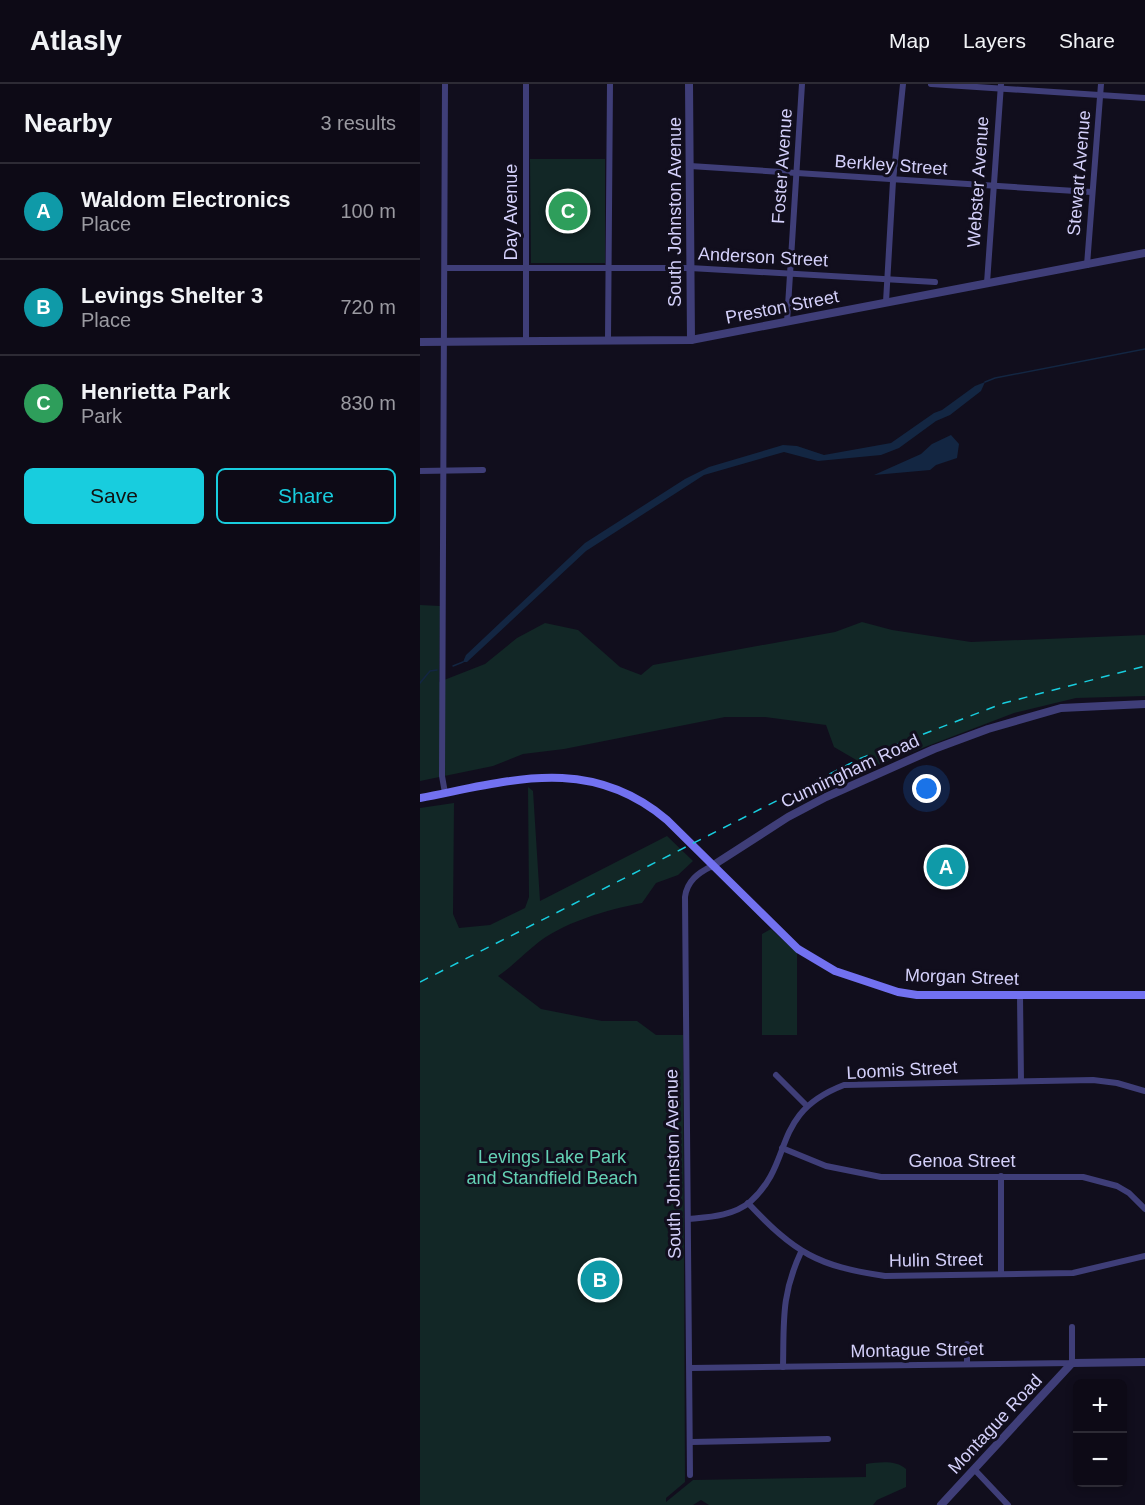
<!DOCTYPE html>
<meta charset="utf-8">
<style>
body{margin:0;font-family:Helvetica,sans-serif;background:#16131f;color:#f1f3f6}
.controls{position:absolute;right:18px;bottom:18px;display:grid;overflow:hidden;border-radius:9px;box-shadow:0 3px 9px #0003}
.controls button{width:54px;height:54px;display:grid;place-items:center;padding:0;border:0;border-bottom:2px solid #2d2b35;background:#0d0a16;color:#f1f3f6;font:30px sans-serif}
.you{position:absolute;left:507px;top:705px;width:21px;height:21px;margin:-15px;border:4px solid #fff;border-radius:50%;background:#1a73e8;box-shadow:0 0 0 9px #1a73e833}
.badge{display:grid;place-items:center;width:39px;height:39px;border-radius:50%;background:#18cdde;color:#fff;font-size:20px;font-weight:700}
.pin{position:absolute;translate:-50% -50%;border:3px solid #fff;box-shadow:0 2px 6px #0006}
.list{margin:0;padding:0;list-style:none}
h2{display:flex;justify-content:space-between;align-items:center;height:78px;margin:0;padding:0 24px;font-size:26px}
h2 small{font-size:20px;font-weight:400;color:#9a9aa1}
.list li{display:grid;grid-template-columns:39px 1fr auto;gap:18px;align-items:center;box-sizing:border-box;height:96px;padding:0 24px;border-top:2px solid #2d2b35}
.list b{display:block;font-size:22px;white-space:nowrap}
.list p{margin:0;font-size:20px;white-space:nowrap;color:#9a9aa1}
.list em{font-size:20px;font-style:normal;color:#9a9aa1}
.actions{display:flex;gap:12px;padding:18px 24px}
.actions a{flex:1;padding:14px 0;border:2px solid #18cdde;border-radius:9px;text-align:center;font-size:21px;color:#18cdde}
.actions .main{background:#18cdde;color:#111}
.map{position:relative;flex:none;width:725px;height:1421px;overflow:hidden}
header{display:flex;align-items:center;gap:36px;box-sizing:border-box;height:84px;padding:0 30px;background:#0d0a16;border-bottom:2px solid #2d2b35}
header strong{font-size:28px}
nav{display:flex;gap:33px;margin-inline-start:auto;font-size:21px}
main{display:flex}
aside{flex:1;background:#0d0a16}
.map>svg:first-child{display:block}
</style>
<header>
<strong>Atlasly</strong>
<nav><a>Map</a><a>Layers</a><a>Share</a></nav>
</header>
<main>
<aside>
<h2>Nearby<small>3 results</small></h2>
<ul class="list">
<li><span class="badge" style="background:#0f9aa8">A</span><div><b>Waldom Electronics</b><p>Place</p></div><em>100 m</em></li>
<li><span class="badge" style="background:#0f9aa8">B</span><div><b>Levings Shelter 3</b><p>Place</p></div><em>720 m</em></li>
<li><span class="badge" style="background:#2e9e5b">C</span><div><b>Henrietta Park</b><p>Park</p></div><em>830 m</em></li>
</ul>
<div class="actions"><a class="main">Save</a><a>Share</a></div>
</aside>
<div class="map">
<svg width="725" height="1421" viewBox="0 0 725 1421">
<rect width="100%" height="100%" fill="#110e1d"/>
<g fill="#122726">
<polygon points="110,75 185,75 185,179 111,179"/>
<polygon points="0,521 20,522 19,598 65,580 97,554 125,539 158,546 200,583 221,591 233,581 415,548 442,538 472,546 551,558 725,551 725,612 656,614 594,629 450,684 414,663 406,641 345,633 305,633 144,665 103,670 73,682 0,697"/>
<path d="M108 703 113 707 120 817 247 752 273 777 258 791 236 799 222 819C189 825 140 839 114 862 101 872 92 883 78 892L121 925 182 937H217L236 951H263L265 1398 246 1414V1418L273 1396 446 1393V1380C460 1378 476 1376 486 1385V1403L457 1416 453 1421H289L281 1416 273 1421H0V724L34 719 33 830 39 844 70 841 105 824 109 813Z"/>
<polygon points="351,845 377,869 377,951 342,951 342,850"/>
</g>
<g fill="#132642">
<polygon points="565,298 561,307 530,331 516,337 479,364 461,371 398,377 364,368 284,391 166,467 47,578 43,578 46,571 165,459 265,395 289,383 363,361 377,362 404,371 471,359 514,329 522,326 555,302"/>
<polygon points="531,351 539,360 537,374 516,381 510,386 454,391 501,370 512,360"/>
</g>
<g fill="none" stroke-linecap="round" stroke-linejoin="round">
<g stroke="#132642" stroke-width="1.5">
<polyline points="565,298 575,294 725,265"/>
<polyline points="33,582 43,578"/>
<polyline points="0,599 10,587 17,586"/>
</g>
<g stroke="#3f3e78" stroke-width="6">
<polyline points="106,0 106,256"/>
<polyline points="511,0 725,14"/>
<polyline points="270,82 671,108"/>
<polyline points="667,181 681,0"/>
<polyline points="26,184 270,184 515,198"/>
<polyline points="567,199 581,0"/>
<polyline points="466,218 473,97 483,0"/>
<polyline points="367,238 382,0"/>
<polyline points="188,255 190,0"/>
<polyline points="0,387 63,386"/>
<polyline points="25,709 22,692 25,0"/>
<polyline points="600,912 601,997"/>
<polyline points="356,991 387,1022"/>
<polyline points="362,1064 406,1082 461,1093 663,1093 697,1102 709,1109 725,1125"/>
<polyline points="581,1092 581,1190"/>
<path d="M328 1119C375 1169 397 1182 465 1192L653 1189 725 1172"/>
<path d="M269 1135C289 1133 313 1132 330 1118 376 1077 349 1030 424 1001L673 996 697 999 725 1007"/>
<polyline points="547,1260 547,1280"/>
<path d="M363 1283C364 1237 361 1211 381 1168"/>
<polyline points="270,1284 652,1279 652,1243"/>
<polyline points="271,1358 408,1355"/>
<polyline points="554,1385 588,1421"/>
<path d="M270 1391 265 813C267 797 278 789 292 782"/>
</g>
<g stroke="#3f3e78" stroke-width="8">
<polyline points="269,0 271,256"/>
<polyline points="0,258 271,256 725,169"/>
<polyline points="292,782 368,733 406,713 514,665 568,645 641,624 725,620"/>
<polyline points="521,1421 652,1279 725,1278"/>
</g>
<path stroke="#7271f0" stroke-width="8" d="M0 714C90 697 169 670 247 736L378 865 415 887 478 908 497 911H725"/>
<polyline stroke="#18cdde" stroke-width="1.5" stroke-dasharray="9 8" stroke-linecap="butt" points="0,898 439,675 584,619 725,582"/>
</g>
<g text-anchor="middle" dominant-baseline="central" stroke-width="6" stroke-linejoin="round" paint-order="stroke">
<g font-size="18" fill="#d4d0fa" stroke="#110e1d">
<text transform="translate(471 81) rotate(4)">Berkley Street</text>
<text transform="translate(362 82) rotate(-86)">Foster Avenue</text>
<text transform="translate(659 89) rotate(-85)">Stewart Avenue</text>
<text transform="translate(558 98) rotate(-86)">Webster Avenue</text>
<text transform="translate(91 128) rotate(-90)">Day Avenue</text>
<text transform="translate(255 128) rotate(-90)">South Johnston Avenue</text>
<text transform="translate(343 173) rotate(3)">Anderson Street</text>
<text transform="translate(362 223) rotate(-11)">Preston Street</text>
<text transform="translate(430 687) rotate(-25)">Cunningham Road</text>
<text transform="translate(542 893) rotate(2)">Morgan Street</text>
<text transform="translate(482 986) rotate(-3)">Loomis Street</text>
<text x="542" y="1077">Genoa Street</text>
<text transform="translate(253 1080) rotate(-91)">South Johnston Avenue</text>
<text transform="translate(516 1176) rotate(-1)">Hulin Street</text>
<text transform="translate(497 1266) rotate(-1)">Montague Street</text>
<text transform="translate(575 1340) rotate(-47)">Montague Road</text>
</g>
<g font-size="18" fill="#64d1b4" stroke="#110e1d">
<text x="132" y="1073">Levings Lake Park<tspan x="132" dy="21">and Standfield Beach</tspan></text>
</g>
</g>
</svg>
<div class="controls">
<button>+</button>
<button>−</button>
</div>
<div class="you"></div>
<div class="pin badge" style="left:526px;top:783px;background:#0f9aa8">A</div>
<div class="pin badge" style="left:180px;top:1196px;background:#0f9aa8">B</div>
<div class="pin badge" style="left:148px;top:127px;background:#2e9e5b">C</div>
</div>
</main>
